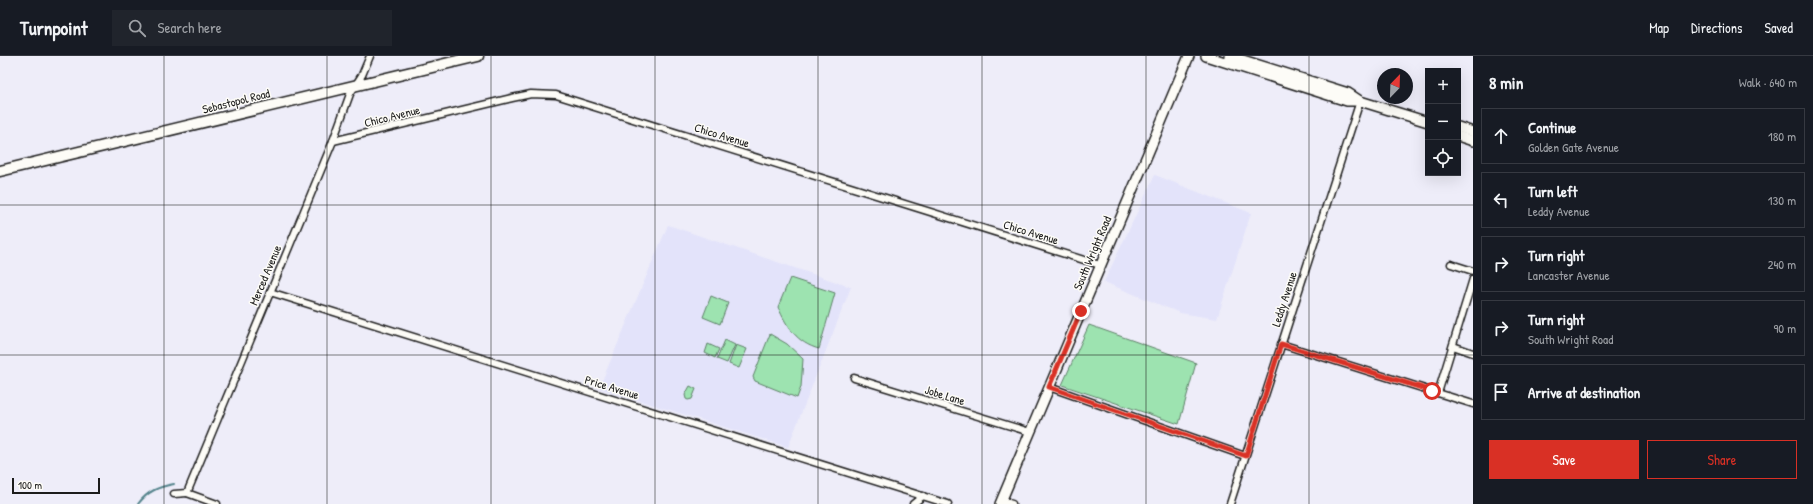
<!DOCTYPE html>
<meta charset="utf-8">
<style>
body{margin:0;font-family:"Patrick Hand",sans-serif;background:#20242c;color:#f1f3f6}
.controls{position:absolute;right:12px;top:12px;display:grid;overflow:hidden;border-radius:0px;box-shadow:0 4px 16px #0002}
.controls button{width:36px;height:36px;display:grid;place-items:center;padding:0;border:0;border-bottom:1px solid #363941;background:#171b24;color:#f1f3f6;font:20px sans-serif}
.compass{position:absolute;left:1377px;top:12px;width:36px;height:36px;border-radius:50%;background:#171b24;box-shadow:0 4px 16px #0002;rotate:23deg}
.scale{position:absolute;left:12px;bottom:10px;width:88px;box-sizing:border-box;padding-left:4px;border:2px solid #1c1c1c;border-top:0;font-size:11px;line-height:14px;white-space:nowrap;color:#1c1c1c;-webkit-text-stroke:3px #fdfcf7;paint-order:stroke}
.stop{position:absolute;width:12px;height:12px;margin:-9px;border:3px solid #d93025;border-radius:50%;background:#fff}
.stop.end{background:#d93025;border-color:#fff;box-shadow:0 1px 4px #0008}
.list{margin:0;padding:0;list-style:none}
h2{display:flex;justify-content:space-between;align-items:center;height:52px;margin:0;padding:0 16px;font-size:17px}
h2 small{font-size:13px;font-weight:400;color:#9ea1a6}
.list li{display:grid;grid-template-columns:26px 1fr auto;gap:12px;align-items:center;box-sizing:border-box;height:56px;margin:0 8px 8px;padding:0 8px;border:1px solid #363941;border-radius:0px}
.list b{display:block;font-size:15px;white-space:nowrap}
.list p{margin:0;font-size:13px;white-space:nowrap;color:#9ea1a6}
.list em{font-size:13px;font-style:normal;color:#9ea1a6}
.actions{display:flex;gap:8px;padding:12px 16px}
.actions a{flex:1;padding:9px 0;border:1px solid #d93025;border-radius:0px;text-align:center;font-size:14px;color:#d93025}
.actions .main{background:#d93025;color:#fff}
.icon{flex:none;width:22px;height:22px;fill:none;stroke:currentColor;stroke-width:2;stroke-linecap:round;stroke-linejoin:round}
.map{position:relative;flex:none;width:1473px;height:448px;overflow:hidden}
header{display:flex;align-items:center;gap:24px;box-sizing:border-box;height:56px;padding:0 20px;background:#171b24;border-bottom:1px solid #363941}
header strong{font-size:19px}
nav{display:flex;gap:22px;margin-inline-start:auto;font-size:14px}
.search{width:280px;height:36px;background:#20242c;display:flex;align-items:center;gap:10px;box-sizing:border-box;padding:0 14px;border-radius:0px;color:#9ea1a6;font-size:15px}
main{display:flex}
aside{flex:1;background:#171b24}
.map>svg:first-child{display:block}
</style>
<header>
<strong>Turnpoint</strong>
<div class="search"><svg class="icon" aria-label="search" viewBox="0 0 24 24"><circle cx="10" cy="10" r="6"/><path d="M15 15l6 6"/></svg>Search here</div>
<nav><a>Map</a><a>Directions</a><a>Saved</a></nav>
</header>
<main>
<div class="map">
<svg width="1473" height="448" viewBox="0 0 1473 448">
<rect width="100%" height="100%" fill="#eeedf9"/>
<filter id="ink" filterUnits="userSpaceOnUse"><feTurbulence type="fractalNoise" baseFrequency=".025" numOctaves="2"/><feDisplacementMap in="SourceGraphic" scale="8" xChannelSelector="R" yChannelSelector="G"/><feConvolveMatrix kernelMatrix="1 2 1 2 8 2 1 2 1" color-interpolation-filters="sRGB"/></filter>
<g filter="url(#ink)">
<g fill="#e3e3fa">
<polygon points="1155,119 1251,157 1217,263 1180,257 1104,226"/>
<polygon points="668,169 851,231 788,391 599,332"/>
</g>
<g fill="#9de3b0" stroke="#5c8066">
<path d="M790 222 835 237 819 293C797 287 787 271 778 251Z"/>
<polygon points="711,240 728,247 720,268 703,261"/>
<polygon points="1089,269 1196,307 1179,368 1062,329"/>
<polygon points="770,278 787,288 803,303 801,331 797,342 755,325 753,321"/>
<polygon points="725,284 735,289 727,307 717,303"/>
<polygon points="708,288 719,293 715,302 705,297"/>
<polygon points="736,289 747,293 739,312 729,308"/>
<polygon points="690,330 696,333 692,343 688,344 686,343 685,339"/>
</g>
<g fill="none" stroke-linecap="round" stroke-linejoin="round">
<path stroke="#54848c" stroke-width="2" d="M138 448C148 435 158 431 174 428"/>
<defs>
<g id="minor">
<polyline points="333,85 512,42 531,38 556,39 1100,209"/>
<polyline points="1451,208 1473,215"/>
<polyline points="270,236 948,448"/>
<polyline points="1281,288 1473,348"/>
<polyline points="1453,290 1473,297"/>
<polyline points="854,322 1030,376"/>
<polyline points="1049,331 1245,400"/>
<polyline points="1438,337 1473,223"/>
<polyline points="187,437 217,448"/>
<polyline points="174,438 187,437 333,85 350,38 362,19 370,0"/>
<polyline points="1001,445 1012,448"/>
<polyline points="913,448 923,440"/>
<polyline points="1230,448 1360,45"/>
</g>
<g id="secondary">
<polyline points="1206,0 1347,45 1360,45"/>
<polyline points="1230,0 1348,37 1360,45 1428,66"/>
<polyline points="1458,71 1473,76"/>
<polyline points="1458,80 1473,85"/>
<polyline points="1000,448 1189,0"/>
</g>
<polyline id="primary" points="0,115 478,0"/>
</defs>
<use href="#minor" stroke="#1c1c1c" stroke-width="9"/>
<use href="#secondary" stroke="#1c1c1c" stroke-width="12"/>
<use href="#primary" stroke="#1c1c1c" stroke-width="13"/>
<use href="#minor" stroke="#fdfcf7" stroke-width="6"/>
<use href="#secondary" stroke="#fdfcf7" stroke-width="9"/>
<use href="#primary" stroke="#fdfcf7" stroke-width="10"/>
</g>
</g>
<g fill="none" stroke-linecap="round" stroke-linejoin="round" filter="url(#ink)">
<polyline stroke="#d93025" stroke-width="5" points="1081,255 1049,331 1246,400 1281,288 1432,335"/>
</g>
<path fill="none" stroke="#1c1c1c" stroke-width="1" stroke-opacity="0.55" d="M164 0V448M327 0V448M491 0V448M655 0V448M818 0V448M982 0V448M1146 0V448M1309 0V448M0 149H1473M0 299H1473"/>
<g text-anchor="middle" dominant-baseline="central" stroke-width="3" stroke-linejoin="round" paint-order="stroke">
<g font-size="12" fill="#1c1c1c" stroke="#fdfcf7">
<text transform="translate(236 45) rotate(-14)">Sebastopol Road</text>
<text transform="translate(392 60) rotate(-14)">Chico Avenue</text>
<text transform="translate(722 79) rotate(17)">Chico Avenue</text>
<text transform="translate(1031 176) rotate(17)">Chico Avenue</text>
<text transform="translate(1092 197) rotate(-67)">South Wright Road</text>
<text transform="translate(265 219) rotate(-67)">Merced Avenue</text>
<text transform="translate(1284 243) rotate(-72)">Leddy Avenue</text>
<text transform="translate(612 331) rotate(17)">Price Avenue</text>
<text transform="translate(945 339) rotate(17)">Jobe Lane</text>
</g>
</g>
</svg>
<div class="controls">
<button>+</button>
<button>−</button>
<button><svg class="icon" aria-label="locate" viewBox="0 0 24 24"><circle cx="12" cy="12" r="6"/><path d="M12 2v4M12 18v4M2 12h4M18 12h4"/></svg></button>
</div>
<svg class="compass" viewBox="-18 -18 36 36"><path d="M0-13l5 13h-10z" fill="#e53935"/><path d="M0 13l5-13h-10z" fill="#9ea1a6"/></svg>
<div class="scale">100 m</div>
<div class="stop" style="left:1432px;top:335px"></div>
<div class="stop end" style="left:1081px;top:255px"></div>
</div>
<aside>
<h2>8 min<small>Walk · 640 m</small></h2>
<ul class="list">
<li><svg class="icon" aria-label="ahead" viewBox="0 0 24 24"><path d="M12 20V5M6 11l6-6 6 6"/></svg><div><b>Continue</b><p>Golden Gate Avenue</p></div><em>180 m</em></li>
<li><svg class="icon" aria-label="left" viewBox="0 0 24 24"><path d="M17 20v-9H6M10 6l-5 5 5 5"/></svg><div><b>Turn left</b><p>Leddy Avenue</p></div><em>130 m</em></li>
<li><svg class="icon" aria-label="right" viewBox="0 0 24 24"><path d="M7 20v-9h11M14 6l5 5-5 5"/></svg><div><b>Turn right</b><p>Lancaster Avenue</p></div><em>240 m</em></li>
<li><svg class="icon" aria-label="right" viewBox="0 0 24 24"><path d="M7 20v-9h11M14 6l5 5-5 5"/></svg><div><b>Turn right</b><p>South Wright Road</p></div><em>90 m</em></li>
<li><svg class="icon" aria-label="arrive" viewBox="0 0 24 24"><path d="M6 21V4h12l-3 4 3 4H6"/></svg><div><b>Arrive at destination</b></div></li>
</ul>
<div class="actions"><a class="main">Save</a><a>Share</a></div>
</aside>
</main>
